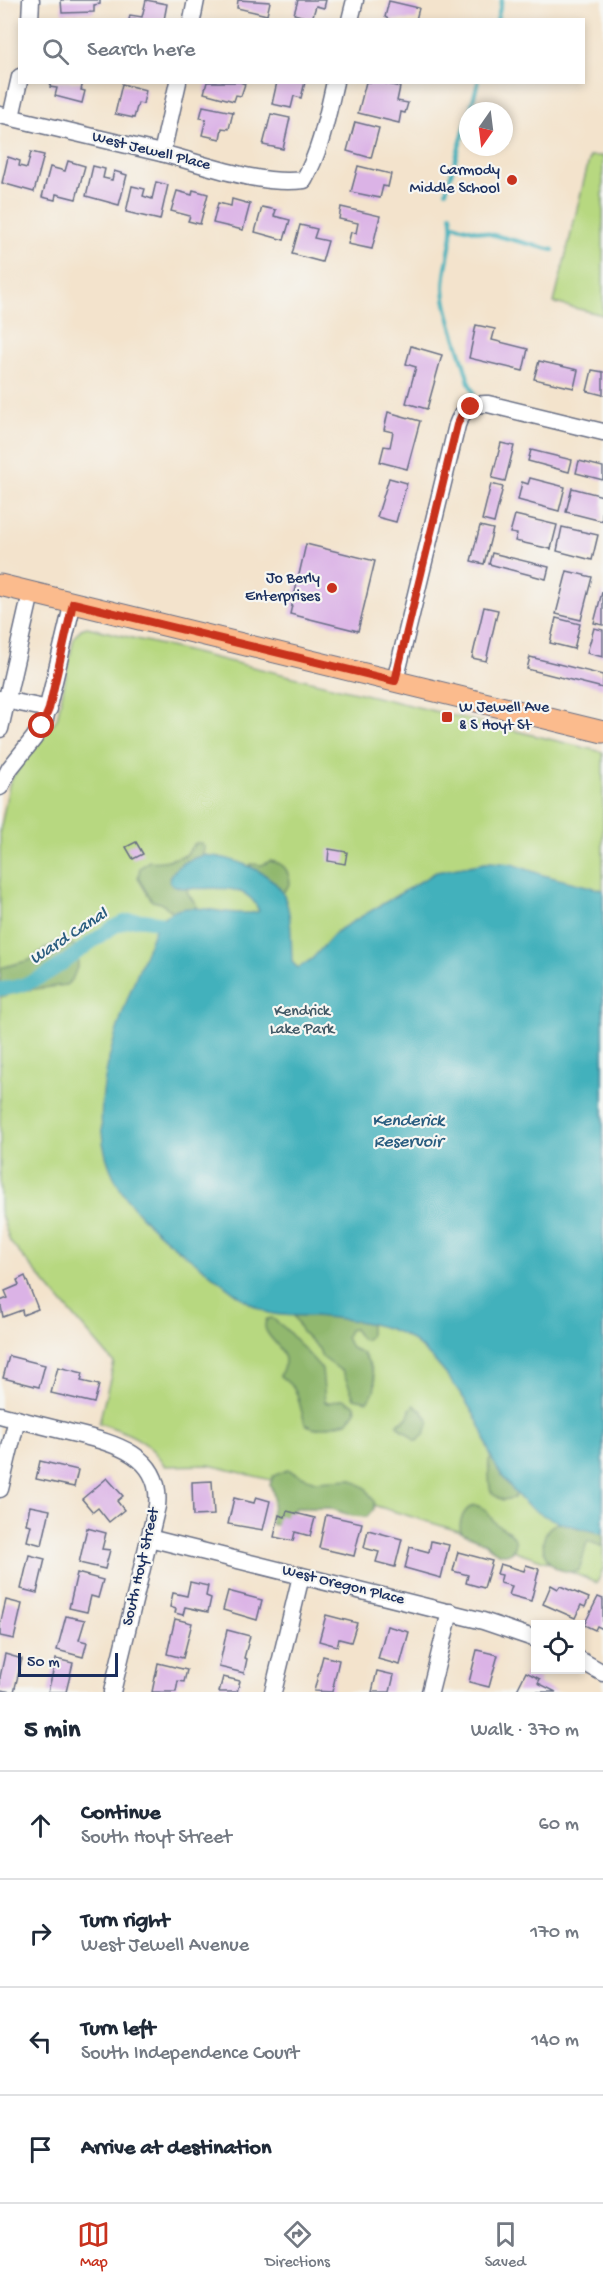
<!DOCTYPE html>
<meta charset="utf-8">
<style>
body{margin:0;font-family:"Gochi Hand",sans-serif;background:#f6f6f7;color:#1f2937}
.controls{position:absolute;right:18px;bottom:18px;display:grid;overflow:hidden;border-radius:0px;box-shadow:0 3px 9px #0003}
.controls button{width:54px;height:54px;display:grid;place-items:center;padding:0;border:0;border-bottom:2px solid #e0e1e3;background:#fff;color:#1f2937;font:30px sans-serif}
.compass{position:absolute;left:459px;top:102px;width:54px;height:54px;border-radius:50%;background:#fff;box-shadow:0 3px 9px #0003;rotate:194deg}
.scale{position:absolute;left:18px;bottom:15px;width:100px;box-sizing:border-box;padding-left:6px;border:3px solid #1b2f5e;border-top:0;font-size:16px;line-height:21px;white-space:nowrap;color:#1b2f5e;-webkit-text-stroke:4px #f6f6f2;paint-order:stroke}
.stop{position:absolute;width:18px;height:18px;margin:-14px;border:4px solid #c8321e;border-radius:50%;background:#fff}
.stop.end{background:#c8321e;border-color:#fff;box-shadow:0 2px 6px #0008}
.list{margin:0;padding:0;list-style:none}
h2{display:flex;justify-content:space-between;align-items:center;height:78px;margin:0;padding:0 24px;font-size:26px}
h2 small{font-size:20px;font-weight:400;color:#747a83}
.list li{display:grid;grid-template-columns:39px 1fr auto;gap:18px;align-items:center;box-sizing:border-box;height:108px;padding:0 24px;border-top:2px solid #e0e1e3}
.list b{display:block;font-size:22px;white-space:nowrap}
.list p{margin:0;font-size:20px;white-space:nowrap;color:#747a83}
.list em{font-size:20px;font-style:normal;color:#747a83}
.icon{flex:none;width:33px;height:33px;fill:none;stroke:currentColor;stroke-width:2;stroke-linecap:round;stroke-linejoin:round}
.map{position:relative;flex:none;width:603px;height:1692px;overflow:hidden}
.search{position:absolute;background:#fff;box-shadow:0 3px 9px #0003;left:18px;right:18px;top:18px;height:66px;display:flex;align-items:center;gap:15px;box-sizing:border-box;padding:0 21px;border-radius:0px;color:#747a83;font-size:22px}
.sheet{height:510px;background:#fff}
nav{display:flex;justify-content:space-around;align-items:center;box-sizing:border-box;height:84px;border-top:2px solid #e0e1e3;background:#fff;font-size:16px;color:#747a83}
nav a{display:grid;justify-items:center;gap:3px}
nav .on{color:#c8321e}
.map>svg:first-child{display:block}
</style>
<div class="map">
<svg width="603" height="1692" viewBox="0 0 603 1692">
<rect width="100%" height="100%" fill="#f6f6f2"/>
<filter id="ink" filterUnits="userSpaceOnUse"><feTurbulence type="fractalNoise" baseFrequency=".0167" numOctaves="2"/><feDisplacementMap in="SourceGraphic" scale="12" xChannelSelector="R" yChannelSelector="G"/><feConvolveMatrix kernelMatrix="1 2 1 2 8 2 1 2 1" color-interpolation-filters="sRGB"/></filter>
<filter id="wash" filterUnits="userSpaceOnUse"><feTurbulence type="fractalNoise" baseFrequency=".008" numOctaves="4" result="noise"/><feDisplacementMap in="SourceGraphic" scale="24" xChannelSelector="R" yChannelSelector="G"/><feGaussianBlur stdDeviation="1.35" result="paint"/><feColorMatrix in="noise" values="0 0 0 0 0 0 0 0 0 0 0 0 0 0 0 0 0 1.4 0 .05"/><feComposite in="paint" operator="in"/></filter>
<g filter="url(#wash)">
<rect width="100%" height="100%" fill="#f3e3cc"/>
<g fill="#b7d880" stroke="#69846f" stroke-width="1.5">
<polygon points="590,156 603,156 603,315 554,303"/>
<path d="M87 627 603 752V1569L597 1583 547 1562 455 1530 370 1504 209 1465 165 1466C149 1440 127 1432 99 1423L114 1363 10 1242 0 1211V831L9 785 14 775 57 719 74 637 81 629Z"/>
</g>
<g fill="#91b86e" stroke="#567466" stroke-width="1.5">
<path d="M198 843H201L204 847C204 863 187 876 187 889 187 896 194 900 197 906L194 910 173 912 161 903 152 901 138 878 140 868 149 861C162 863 173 859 186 855L194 844Z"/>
<path d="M270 861C284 863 289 870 290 884L282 894 248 868 251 864 262 865Z"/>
<polygon points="61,940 74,945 77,949 78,965 72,980 66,985 27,990 0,997 0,968 30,960 44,949"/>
<path d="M292 1312 370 1321V1336L365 1340 361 1339 354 1329 349 1330 346 1337 351 1348C355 1350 361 1351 364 1355 373 1368 382 1388 367 1401L354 1398 343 1372 322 1357 319 1349 302 1332Z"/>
<path d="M272 1318 286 1329 322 1369 325 1402 328 1403 343 1399 355 1405 356 1411 347 1422 315 1429 305 1424 297 1394 292 1386 280 1376C281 1371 285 1366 285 1362 286 1345 257 1334 267 1319Z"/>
<path d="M414 1405 422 1411 429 1421 425 1434 417 1441C411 1439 409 1432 402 1430L397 1424 409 1417 410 1409Z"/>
<path d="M493 1458 519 1488 514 1498 503 1500C488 1493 490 1490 489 1475 489 1469 488 1466 489 1460Z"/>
<path d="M287 1470 315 1481 351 1479 366 1488 374 1502V1509L367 1517 352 1516 330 1508H295C288 1516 283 1529 271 1524 269 1509 279 1499 270 1485L273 1476Z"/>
<path d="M475 1505C489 1509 487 1514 495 1523 501 1529 511 1530 514 1537 516 1541 516 1543 515 1547 505 1563 491 1548 483 1542 476 1538 468 1537 461 1532 458 1521 464 1508 475 1505Z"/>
<path d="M573 1522 603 1530V1547L588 1541C583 1551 584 1561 578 1571 540 1578 533 1530 558 1523 562 1522 568 1523 573 1522Z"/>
</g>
<path fill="#42b1bc" stroke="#2e708d" stroke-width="1.5" d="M204 855C231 857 277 871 286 901 292 919 291 942 292 962L298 968 312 959 337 931 436 872 490 862 512 864 543 875 603 890V1534C578 1527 552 1523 531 1508 518 1499 495 1469 490 1454 486 1445 485 1436 481 1428 467 1399 434 1354 407 1337 384 1323 341 1318 314 1316 299 1315 284 1317 269 1313 248 1306 210 1273 190 1258 157 1234 125 1207 110 1168 81 1096 131 990 158 922 184 897 208 913 240 913 247 913 253 914 259 911 243 871 188 900 169 882 171 866 190 859 204 855Z"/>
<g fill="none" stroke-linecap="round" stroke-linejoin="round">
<g stroke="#42b1bc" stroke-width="4">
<polyline points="497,20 502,0"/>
<polyline points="470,111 478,82"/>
<polyline points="446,191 468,117"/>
<path d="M451 214C456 238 444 263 444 288 445 314 463 356 469 383L474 393"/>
<polyline points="454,225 553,250"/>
</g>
<path stroke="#42b1bc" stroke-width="14" d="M0 989C38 987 64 962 93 941 106 932 119 921 134 920 142 919 150 921 158 922"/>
</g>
<g id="blocks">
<g fill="#dbb3e6">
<polygon points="61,0 100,0 100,4 94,5 94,12 62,13"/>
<polygon points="146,0 167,4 164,20 129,20 130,15 142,17"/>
<polygon points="238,0 270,2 267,15 237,8"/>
<polygon points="298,0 326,0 324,8 316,6 312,19 294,14"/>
<polygon points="389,1 419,8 416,20 390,20 385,17"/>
<polygon points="51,82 83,82 81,90 85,91 82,103 55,96 57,88 50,87"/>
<polygon points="207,82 240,82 245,84 241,96 236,95 234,101 204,93"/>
<polygon points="277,82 305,82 301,98 294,96 291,108 272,104"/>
<polygon points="366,82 380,82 400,87 397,101 408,103 405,113 401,112 399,123 358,113"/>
<polygon points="122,84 146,90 143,104 138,103 134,118 115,114"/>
<polygon points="203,106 233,112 229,129 222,128 220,139 202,135 206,119 200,118"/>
<polygon points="271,114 290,118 283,149 263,145"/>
<polygon points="355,122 379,128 371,158 347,151"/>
<polygon points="31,152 44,155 34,192 2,183 8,157 20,161 19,166 27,168"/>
<polygon points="68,161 85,166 76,199 56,194 55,200 42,197 50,167 65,171"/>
<polygon points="93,166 105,169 103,178 112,180 114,171 127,175 119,205 86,196"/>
<polygon points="358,166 391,174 388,187 383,186 380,198 351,192"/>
<polygon points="156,182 168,185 160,220 126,212 132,186 145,189 143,196 152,199"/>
<polygon points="193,190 208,194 200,224 188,221 190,216 171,211 177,191 192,195"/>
<polygon points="232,199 250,204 243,230 213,223 218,203 231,206"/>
<polygon points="262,207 276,210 274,216 290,220 284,240 255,232"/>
<polygon points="341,207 380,216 372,249 348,244 351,232 356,233 358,223 339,219"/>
<polygon points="300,225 317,229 314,238 328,241 322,262 292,254"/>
<polygon points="476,325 495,329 492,340 528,349 523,371 469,358"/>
<polygon points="411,346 442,355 427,409 406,403 416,367 406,364"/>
<polygon points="539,361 578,370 574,388 534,379"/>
<polygon points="592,370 603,372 603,395 587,391"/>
<polygon points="388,412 420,421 407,469 380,462 384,446 390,447 393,432 384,430"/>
<polygon points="501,443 514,446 505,481 492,478"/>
<polygon points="531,450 572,460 569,472 528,461"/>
<polygon points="579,461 603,467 603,480 576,473"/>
<polygon points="389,478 407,483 396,522 377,517"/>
<polygon points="530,478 565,487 559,511 518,500 522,482 528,484"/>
<polygon points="491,484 503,487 494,523 482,520"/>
<polygon points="572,488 603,496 602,521 566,512"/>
<polygon points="515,515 557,525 551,549 515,541 517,534 510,533"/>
<polygon points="480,526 493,529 484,564 471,561"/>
<polygon points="562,527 598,535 592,560 557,551"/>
<polygon points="306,544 375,561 358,631 290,614"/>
<polygon points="492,553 549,567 546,579 489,564"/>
<polygon points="567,571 592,577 581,620 556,614"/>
<polygon points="602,592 603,592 603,625 594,623"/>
<polygon points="484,607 498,610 486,661 472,658"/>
<polygon points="556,618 580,624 574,649 550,643"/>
<polygon points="594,628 603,630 603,657 587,653"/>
<polygon points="530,657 603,675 603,688 527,669"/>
<polygon points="136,842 143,854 133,859 126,847"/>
<polygon points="329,849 347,852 345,864 328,861"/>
<polygon points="25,1276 38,1309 23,1315 22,1310 3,1317 0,1301 8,1298 5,1291 19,1285 17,1280"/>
<polygon points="9,1356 45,1365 39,1387 3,1378"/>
<polygon points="58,1367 83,1373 81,1381 99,1385 94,1403 51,1393"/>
<polygon points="40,1461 78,1470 74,1487 36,1479"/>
<polygon points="107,1478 123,1496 117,1501 124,1510 109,1522 98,1508 93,1512 82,1499"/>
<polygon points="212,1481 214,1515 193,1516 192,1482"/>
<polygon points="256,1497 270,1501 263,1530 228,1524 234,1498 254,1503"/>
<polygon points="30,1506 50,1510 42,1545 27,1541 31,1525 26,1524"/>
<polygon points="287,1511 315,1518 310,1536 295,1532 293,1541 274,1537 279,1515 285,1517"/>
<polygon points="326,1515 362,1523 354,1556 319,1548"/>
<polygon points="87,1528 106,1533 102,1549 110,1550 105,1569 79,1563"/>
<polygon points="368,1530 402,1539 395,1567 376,1562 379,1552 364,1548"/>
<polygon points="431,1541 449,1545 441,1578 405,1568 410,1547 429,1552"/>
<polygon points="458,1552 492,1561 484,1588 466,1583 468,1575 453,1571"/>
<polygon points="29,1555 45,1559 37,1593 21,1589"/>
<polygon points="500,1564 524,1571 526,1565 539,1569 531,1601 509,1595 512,1586 500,1583 502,1575 497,1574"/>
<polygon points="77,1573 103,1580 98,1598 91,1596 87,1612 69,1608"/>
<polygon points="190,1582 208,1586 206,1596 211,1598 208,1612 185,1607 183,1615 175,1613 176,1609 170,1607 173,1593 187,1596"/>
<polygon points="551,1585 558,1589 560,1586 589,1598 585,1607 581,1605 575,1618 543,1604"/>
<polygon points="228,1591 262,1600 257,1620 223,1610"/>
<polygon points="598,1597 603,1599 603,1629 597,1626 595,1630 584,1625"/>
<polygon points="6,1600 22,1604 14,1639 0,1636 0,1625"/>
<polygon points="326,1615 357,1623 351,1642 339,1639 337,1646 319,1641"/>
<polygon points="66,1616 85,1620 79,1640 87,1642 83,1657 57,1650"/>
<polygon points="175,1619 192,1623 183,1658 167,1654"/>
<polygon points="387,1626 409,1632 400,1665 378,1659"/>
<polygon points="227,1630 250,1636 244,1658 247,1659 244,1673 219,1667"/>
<polygon points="477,1650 498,1655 489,1687 469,1682"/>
<polygon points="5,1654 22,1659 14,1692 0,1690 0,1677"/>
<polygon points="323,1656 339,1660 332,1692 314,1691"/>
<polygon points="56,1659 73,1663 66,1692 48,1692"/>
<polygon points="158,1663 187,1670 184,1682 178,1681 176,1692 152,1692"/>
<polygon points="377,1671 394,1675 390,1692 372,1692"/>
<polygon points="526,1672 540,1679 538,1683 556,1692 516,1692"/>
<polygon points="223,1677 240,1681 237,1692 219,1692"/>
</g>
</g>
</g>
<g filter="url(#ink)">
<use href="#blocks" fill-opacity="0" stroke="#676e84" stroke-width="1.5"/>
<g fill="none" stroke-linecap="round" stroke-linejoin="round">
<defs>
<g id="minor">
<polyline points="30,20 31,0"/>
<polyline points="192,20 196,0"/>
<polyline points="350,20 355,0"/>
<path d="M0 115C53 128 107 140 161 153 205 164 258 186 304 180 321 150 327 116 335 82"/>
<polyline points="11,117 20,77"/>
<polyline points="162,153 178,82"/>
<path d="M395 681 457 425C462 410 472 403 488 404L603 432"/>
<polyline points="0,699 49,709"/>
<polyline points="0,729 31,593"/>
<polyline points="0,787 10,768 34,738 45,719 73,602"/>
<path d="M0 1415C23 1421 45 1426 68 1432 108 1442 163 1452 157 1506L112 1692"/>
<polyline points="0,1489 17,1419"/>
<polyline points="149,1538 483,1621 536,1639"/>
<polyline points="580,1660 603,1673"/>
<polyline points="273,1692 301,1576"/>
<polyline points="430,1692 450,1612"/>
</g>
<polyline id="major" points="0,585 603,732"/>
</defs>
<use href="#minor" stroke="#676e84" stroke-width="19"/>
<use href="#major" stroke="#676e84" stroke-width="23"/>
<use href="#minor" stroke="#fff" stroke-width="16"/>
<use href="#major" stroke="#fbbb8d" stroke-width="21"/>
</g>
</g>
<g fill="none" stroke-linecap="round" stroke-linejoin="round" filter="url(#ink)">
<polyline stroke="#c8321e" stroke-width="8" points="42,726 49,709 73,603 395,681 457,425 462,414 471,407"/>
</g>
<g fill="#c8321e" stroke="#f6f6f2" stroke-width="2">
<circle cx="512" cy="180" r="6"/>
<circle cx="332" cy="588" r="6"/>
<rect x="441" y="711" width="12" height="12" rx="3"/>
</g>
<g text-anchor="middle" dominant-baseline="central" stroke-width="4.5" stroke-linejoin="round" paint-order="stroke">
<g font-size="16" fill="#1b2f5e" stroke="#f6f6f2">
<text transform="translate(151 152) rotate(14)">West Jewell Place</text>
<text transform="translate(142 1567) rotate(-77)">South Hoyt Street</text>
<text transform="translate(343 1586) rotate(14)">West Oregon Place</text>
</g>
<g font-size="16" fill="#1b2f5e" stroke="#f6f6f2" text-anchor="end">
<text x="500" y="171">Carmody<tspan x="500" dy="18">Middle School</tspan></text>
<text x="320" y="579">Jo Berly<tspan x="320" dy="18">Enterprises</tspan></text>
<text x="459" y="708" text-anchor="start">W Jewell Ave<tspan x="459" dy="18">&amp; S Hoyt St</tspan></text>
</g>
<g font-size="16" fill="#425966" stroke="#f6f6f2">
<text x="302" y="1012">Kendrick<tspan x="302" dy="18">Lake Park</tspan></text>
</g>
<g font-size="18" font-style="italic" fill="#295c7f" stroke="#f6f6f2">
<text transform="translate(69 937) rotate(-33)">Ward Canal</text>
<text x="408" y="1121">Kenderick<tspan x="408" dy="21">Reservoir</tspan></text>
</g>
</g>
</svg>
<div class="controls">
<button><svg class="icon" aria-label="locate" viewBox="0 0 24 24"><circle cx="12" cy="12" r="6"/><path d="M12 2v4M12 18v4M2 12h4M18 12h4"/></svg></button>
</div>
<svg class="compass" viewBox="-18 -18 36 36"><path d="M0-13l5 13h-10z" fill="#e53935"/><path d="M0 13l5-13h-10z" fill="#747a83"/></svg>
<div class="scale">50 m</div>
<div class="stop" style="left:42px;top:726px"></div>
<div class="stop end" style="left:471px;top:407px"></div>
<div class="search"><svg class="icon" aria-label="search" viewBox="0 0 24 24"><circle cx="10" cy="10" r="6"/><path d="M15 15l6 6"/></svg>Search here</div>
</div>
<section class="sheet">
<h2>5 min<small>Walk · 370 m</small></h2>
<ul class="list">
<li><svg class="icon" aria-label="ahead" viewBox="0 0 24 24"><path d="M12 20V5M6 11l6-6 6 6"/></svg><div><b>Continue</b><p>South Hoyt Street</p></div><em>60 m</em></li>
<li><svg class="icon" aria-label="right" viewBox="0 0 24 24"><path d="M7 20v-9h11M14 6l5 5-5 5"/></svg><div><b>Turn right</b><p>West Jewell Avenue</p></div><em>170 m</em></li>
<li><svg class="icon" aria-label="left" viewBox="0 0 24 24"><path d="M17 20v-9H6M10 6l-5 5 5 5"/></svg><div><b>Turn left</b><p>South Independence Court</p></div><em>140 m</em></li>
<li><svg class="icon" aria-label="arrive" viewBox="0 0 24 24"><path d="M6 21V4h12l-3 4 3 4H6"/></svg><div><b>Arrive at destination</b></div></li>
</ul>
</section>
<nav>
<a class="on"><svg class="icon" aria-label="map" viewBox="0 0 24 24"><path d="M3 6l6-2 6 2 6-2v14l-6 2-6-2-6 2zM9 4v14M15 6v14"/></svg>Map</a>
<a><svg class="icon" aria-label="directions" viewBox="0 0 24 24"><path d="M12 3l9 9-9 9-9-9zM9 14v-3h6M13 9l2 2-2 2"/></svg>Directions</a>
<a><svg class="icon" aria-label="saved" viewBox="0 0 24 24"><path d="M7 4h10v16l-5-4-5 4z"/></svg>Saved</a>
</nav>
